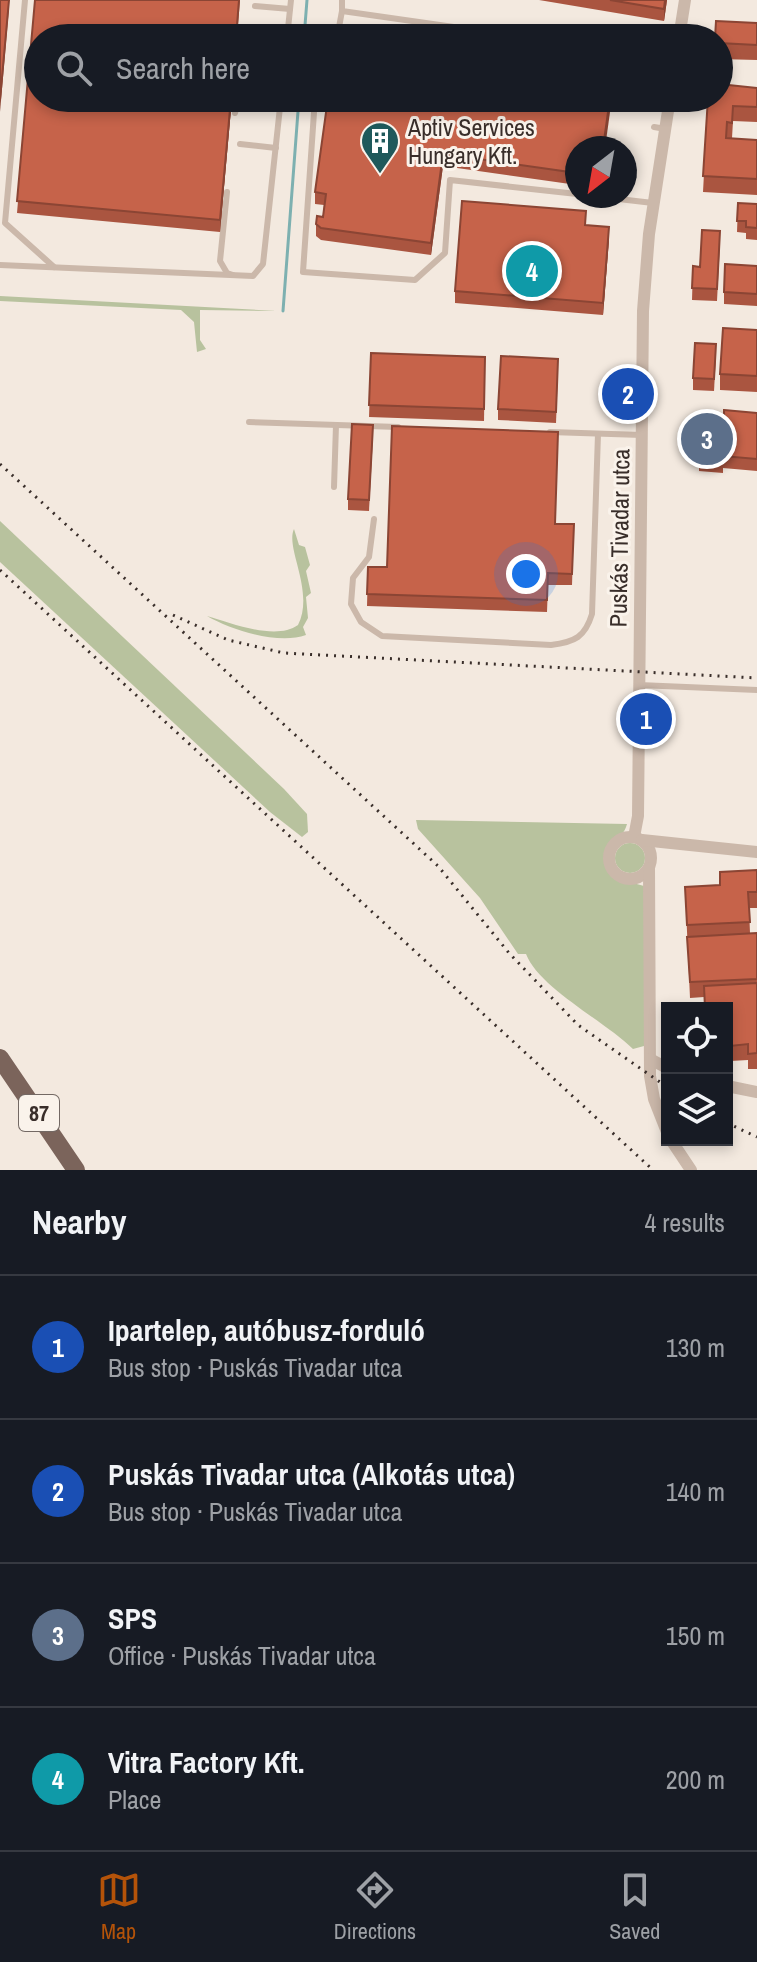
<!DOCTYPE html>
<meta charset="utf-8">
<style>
body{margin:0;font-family:"Archivo Narrow",sans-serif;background:#20242c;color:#f1f3f6}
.controls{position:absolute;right:24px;bottom:24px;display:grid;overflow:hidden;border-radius:0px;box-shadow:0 4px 12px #0003}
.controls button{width:72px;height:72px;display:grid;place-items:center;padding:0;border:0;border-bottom:2px solid #363941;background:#171b24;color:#f1f3f6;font:40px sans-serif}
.compass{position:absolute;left:565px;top:136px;width:72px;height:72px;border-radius:50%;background:#171b24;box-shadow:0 4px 12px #0003;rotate:211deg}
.you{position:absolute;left:526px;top:574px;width:28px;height:28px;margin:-20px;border:6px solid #fff;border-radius:50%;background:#1a73e8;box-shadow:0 0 0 12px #1a73e833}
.badge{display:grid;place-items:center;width:52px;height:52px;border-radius:50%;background:#b45309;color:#fff;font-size:26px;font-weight:700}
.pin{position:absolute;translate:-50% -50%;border:4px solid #fff;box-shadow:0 2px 8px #0006}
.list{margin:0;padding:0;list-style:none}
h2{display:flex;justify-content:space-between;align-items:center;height:104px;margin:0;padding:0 32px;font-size:34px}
h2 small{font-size:26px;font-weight:400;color:#9ea1a6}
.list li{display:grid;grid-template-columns:52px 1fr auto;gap:24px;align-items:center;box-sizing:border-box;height:144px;padding:0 32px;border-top:2px solid #363941}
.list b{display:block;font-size:30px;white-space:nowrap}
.list p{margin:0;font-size:26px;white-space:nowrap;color:#9ea1a6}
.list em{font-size:26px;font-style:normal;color:#9ea1a6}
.icon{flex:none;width:44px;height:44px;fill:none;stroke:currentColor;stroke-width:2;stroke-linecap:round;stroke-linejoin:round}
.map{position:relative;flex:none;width:757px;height:1170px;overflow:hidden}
.search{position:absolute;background:#171b24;box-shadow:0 4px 12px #0003;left:24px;right:24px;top:24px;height:88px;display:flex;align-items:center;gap:20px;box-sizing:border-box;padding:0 28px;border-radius:44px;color:#9ea1a6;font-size:30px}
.sheet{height:680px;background:#171b24}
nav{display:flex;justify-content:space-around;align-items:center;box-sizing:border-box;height:112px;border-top:2px solid #363941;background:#171b24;font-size:22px;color:#9ea1a6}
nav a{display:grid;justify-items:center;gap:4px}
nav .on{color:#b45309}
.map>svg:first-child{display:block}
</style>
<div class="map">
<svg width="757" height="1170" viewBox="0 0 757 1170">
<rect width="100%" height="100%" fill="#f3e9df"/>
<g fill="#b8c29e">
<polygon points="0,296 277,311 200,310 200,340 206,349 197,352 194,322 181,310 0,301"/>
<polygon points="0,521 284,789 307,814 308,832 302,837 270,812 0,562"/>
<path d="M294 529 299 545 305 547 310 565 306 571 311 593 306 597 308 618 303 627 306 635C278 645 231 630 207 616 231 623 276 641 298 625 315 591 285 548 294 529Z"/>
<path d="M416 820 627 824C623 840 607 842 606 861L615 878 644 886V1046L633 1049C606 1022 539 988 526 954H518L480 898 418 829Z"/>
<circle cx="630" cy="858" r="15"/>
</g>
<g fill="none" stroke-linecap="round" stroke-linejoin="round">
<g stroke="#7db0b0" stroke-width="3">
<polyline points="304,38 307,0"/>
<polyline points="283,311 299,98"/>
</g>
<g stroke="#cbb8aa" stroke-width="6">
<polyline points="25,0 5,223 54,267"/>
<polyline points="342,0 342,11 531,38"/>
<polyline points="255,6 290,9"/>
<polyline points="287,38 291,0"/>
<polyline points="337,38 342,11"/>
<polyline points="274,98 279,110"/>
<polyline points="315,98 303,272 415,280 445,253 450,180 577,194"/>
<polyline points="235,113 239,98"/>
<polyline points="654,127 666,129"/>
<polyline points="240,144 276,148"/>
<polyline points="227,192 220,261 227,273 233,275"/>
<polyline points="593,196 653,203"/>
<polyline points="0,265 253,276 263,264 281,98"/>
<polyline points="249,422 398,427"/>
<polyline points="550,432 642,435"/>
<polyline points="334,487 336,425"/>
<path d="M374 519 369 557 353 578 351 604 361 622 382 636 551 645C575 642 585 637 592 614L598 434"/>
<polyline points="639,685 757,690"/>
</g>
<g stroke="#cbb8aa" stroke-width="12">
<polyline points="679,38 685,0"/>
<circle cx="630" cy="858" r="21"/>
<polyline points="634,837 638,816 643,311 649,234 670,98"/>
<polyline points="642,840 757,852"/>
<polyline points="649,868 650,1076 654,1099 667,1132"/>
<polyline points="650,1059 667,1068"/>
<polyline points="727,1086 757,1092"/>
<polyline points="671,1140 691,1170"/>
</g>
<polyline stroke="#7b645b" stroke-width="18" points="0,1058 76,1170"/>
<g stroke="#392e2a" stroke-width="3" stroke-dasharray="2 6" stroke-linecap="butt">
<polyline points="0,464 438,866 509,953 578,1025 667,1087"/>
<polyline points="0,570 653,1170"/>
<polyline points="173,615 228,640 284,653 757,678"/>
<polyline points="727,1123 757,1137"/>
</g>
</g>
<g fill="#aa5540">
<polygon points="35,0 240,0 237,38 38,98 232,98 220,232 17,213"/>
<polygon points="539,0 667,0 664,21"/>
<polygon points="757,23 757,60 719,59 719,38"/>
<polygon points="757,88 757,122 733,121 732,138 727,138 757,140 757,195 703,192 708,98"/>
<polygon points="328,98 577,148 577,185 443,166 431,255 321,240 316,236 316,224 323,217 324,205 315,204 315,192"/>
<polygon points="738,203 757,204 757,240 746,239 746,233 737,232"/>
<polygon points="586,225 609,239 603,315 455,303 455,291"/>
<polygon points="720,243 717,301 692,300 693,266 700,267"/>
<polygon points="757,266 757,306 724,304 724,292"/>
<polygon points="757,330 757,392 720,390 720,374"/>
<polygon points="371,353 485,357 484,421 369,417"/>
<polygon points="716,356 714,391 693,390 693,378"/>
<polygon points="558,371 556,423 498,420 498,409"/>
<polygon points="757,413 757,471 723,468 723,473 699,471 699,459 724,417"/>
<polygon points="373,437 369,511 348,510 348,499"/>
<polygon points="555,524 574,524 572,585 548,585 547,612 367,606 368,567 387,567"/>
<polygon points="757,870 757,908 749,908 750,933 757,933 757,1069 748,1069 748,1060 730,1061 729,1046 727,1046 727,1008 704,1008 704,997 690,998 685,887 720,885 720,872"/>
</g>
<g fill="#8b4534">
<polygon points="9,0 9,8 0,112 0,100"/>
<polygon points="665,0 667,0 664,21 664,9"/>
<polygon points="231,98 232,98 220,232 220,220"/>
<polygon points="610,98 612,98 605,148 603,148"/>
<polygon points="443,154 443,166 431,255 431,243"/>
<polygon points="609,227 609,239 603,315 603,303"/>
</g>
<g fill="#c6634a" stroke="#8b4534" stroke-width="2">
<polygon points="0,0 9,0 0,100"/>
<polygon points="35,0 239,0 236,38 38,38 38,98 231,98 220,220 17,201"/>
<polygon points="610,0 665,0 664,9"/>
<polygon points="716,21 757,23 757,45 719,43 719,38 715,38"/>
<polygon points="719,84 757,88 757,107 733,106 732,123 727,122 726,138 757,140 757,179 703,176 708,98 719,98"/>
<polygon points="328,98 610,98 603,148 577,148 577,173 443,154 431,243 321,228 316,224 317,216 323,217 326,194 315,192"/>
<polygon points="462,201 586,211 585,225 609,227 603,303 455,291"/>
<polygon points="738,203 757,204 757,228 746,227 746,221 737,221"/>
<polygon points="702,230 720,231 717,289 692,288 693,266 700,267"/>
<polygon points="725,264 757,266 757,294 724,292"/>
<polygon points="723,328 757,330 757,376 720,374"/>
<polygon points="695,343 716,344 714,379 693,378"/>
<polygon points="371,353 485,357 484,409 369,405"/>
<polygon points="501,356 558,359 556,412 498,409"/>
<polygon points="724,410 757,413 757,459 723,456 723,461 699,459 702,415 724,417"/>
<polygon points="352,424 373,425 369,500 348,499"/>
<polygon points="392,426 558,432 555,524 574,524 572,574 548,573 547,600 367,594 368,567 387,567"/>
<polygon points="757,870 757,892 748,892 750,922 687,925 685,887 720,885 720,872"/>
<polygon points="757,933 757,979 690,982 687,937"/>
<polygon points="757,983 757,1053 748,1054 748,1044 730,1046 729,1031 727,1031 727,1008 705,1008 704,986"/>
</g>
<defs>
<symbol id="building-pin" viewBox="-11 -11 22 30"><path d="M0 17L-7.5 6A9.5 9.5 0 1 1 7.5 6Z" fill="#1f595b" stroke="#faf3eb"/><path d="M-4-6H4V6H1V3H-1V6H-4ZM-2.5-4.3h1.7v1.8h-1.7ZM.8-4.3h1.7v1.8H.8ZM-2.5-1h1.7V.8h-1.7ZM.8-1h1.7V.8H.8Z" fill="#fff"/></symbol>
</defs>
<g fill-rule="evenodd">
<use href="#building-pin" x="358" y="119" width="44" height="60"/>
</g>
<g text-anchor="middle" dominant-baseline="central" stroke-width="6" stroke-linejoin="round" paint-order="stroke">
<rect fill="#faf3eb" stroke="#736964" stroke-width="2" x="19" y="1095" width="40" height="36" rx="6"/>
<g font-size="22" font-weight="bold" fill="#392e2a">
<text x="39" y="1113">87</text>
</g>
<g font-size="24" fill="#392e2a" stroke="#faf3eb" text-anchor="start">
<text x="408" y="127">Aptiv Services<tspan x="408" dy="28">Hungary Kft.</tspan></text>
</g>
<g font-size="24" fill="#392e2a" stroke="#faf3eb">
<text transform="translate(619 538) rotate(-89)">Puskás Tivadar utca</text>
</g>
</g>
</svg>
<div class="controls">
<button><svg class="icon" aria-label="locate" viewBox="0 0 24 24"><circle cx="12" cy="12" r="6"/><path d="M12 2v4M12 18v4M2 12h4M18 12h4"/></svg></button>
<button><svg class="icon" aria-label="layers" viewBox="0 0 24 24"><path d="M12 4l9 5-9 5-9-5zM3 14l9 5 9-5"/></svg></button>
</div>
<svg class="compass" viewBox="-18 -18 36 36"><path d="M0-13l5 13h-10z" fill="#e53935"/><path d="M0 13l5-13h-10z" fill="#9ea1a6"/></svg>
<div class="you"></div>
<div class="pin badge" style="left:646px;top:719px;background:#1a4fb4">1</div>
<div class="pin badge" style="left:628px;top:394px;background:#1a4fb4">2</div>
<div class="pin badge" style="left:707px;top:439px;background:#5c6f8a">3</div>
<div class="pin badge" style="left:532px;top:271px;background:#0f9aa8">4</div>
<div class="search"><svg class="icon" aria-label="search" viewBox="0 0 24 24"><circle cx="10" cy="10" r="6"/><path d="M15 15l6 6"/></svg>Search here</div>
</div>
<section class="sheet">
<h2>Nearby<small>4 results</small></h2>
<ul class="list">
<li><span class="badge" style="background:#1a4fb4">1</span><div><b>Ipartelep, autóbusz-forduló</b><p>Bus stop · Puskás Tivadar utca</p></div><em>130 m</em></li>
<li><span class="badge" style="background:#1a4fb4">2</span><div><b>Puskás Tivadar utca (Alkotás utca)</b><p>Bus stop · Puskás Tivadar utca</p></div><em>140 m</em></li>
<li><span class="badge" style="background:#5c6f8a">3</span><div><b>SPS</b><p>Office · Puskás Tivadar utca</p></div><em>150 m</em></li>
<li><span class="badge" style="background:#0f9aa8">4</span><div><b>Vitra Factory Kft.</b><p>Place</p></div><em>200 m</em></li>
</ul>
</section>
<nav>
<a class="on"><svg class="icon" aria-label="map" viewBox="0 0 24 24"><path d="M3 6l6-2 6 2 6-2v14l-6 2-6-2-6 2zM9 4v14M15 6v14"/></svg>Map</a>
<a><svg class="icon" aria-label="directions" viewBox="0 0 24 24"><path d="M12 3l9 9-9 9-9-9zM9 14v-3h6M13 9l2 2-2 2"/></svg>Directions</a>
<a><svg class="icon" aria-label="saved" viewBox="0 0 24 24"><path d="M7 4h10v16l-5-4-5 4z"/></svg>Saved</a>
</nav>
